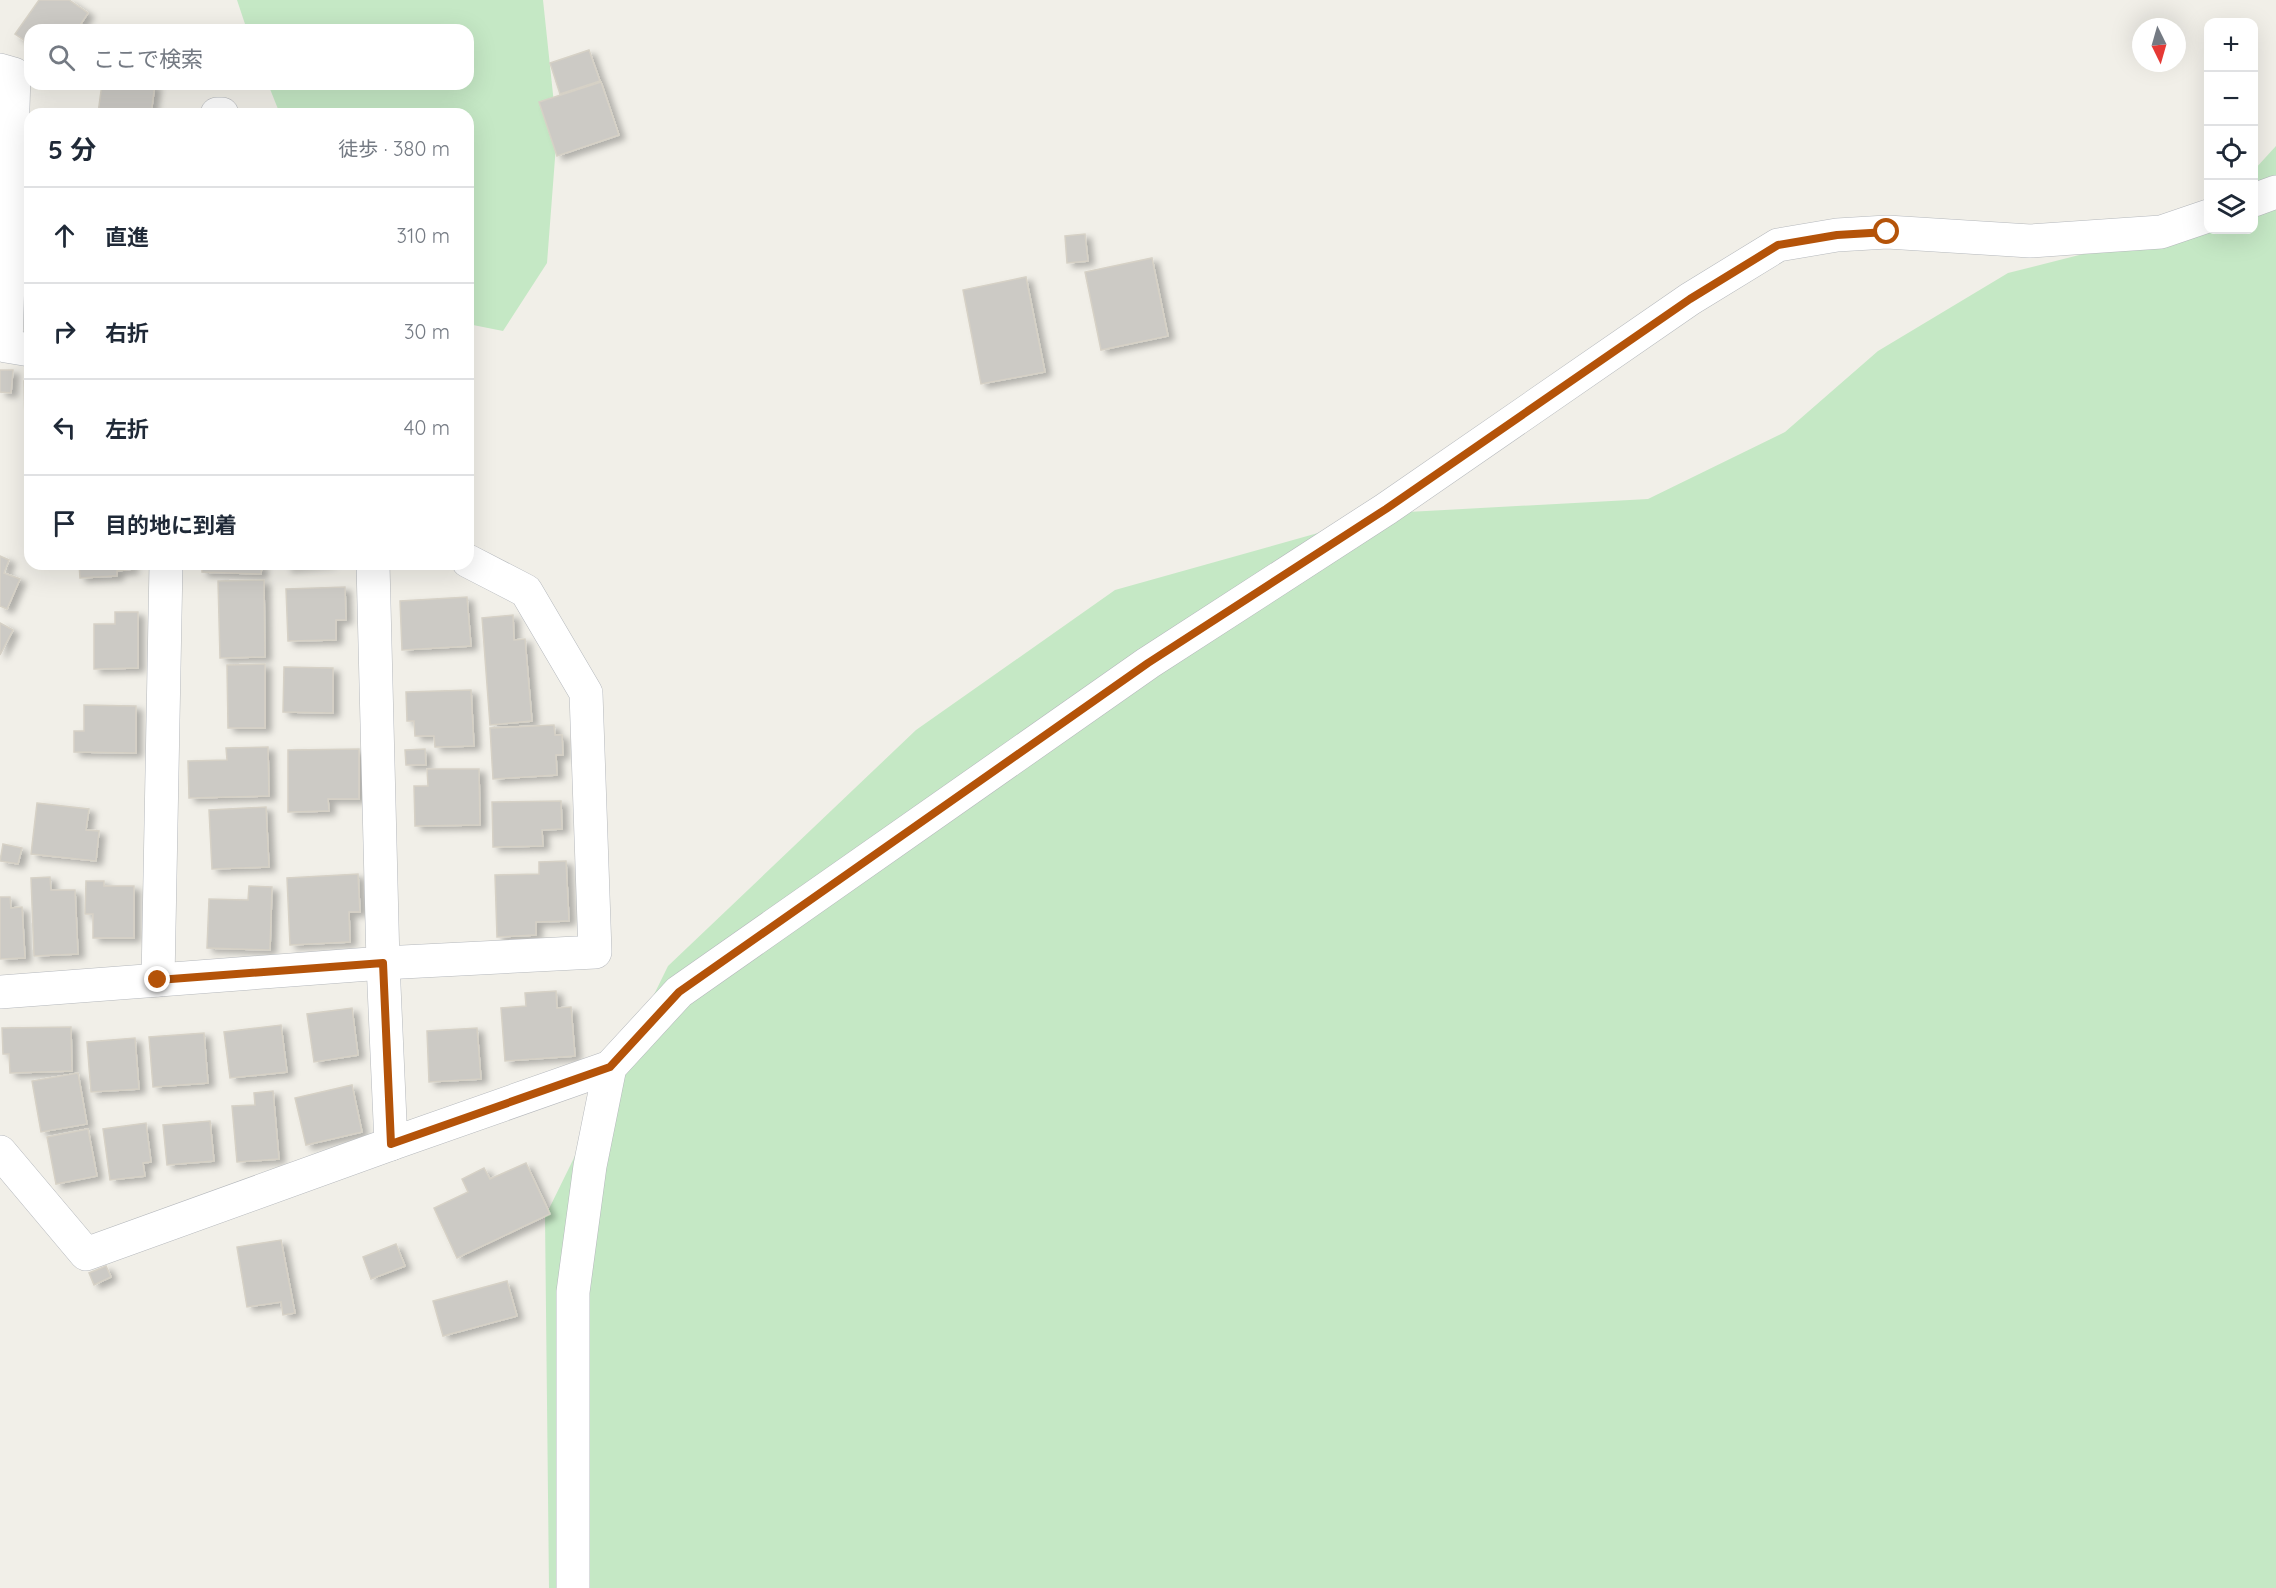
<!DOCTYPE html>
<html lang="ja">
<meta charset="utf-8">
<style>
body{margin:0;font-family:Quicksand,"Noto Sans JP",sans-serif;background:#f6f6f7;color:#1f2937}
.controls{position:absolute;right:18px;top:18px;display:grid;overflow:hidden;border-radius:12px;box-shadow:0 6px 24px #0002}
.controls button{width:54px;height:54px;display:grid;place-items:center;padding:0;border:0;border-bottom:2px solid #e0e1e3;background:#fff;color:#1f2937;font:30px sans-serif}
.compass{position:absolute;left:2132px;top:18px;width:54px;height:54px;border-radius:50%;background:#fff;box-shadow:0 6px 24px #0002;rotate:175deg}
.stop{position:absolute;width:18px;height:18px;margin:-14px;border:4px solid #b45309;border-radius:50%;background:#fff}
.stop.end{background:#b45309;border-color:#fff;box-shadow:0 2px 6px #0008}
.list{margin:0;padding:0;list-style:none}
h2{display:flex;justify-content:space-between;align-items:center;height:78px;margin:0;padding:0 24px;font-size:26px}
h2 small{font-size:20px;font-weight:400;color:#747a83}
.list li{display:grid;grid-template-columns:39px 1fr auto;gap:18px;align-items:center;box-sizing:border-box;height:96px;padding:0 24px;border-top:2px solid #e0e1e3}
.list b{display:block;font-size:22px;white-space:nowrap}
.list em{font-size:20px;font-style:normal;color:#747a83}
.icon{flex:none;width:33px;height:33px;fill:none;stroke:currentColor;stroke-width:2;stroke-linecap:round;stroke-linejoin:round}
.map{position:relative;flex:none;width:2276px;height:1588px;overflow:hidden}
.search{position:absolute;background:#fff;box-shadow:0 6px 24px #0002;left:24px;top:24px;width:450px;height:66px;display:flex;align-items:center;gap:15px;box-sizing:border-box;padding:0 21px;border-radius:18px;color:#747a83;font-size:22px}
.panel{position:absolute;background:#fff;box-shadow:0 6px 24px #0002;left:24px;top:108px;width:450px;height:462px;border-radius:18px}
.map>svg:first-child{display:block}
</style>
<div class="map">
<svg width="2276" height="1588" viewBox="0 0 2276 1588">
<defs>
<filter id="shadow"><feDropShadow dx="6" dy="4" stdDeviation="3" flood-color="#0004"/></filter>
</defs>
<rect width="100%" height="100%" fill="#f1efe8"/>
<g fill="#c5e8c5">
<polygon points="237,0 543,0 557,132 547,263 503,331 468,324 468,114 280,114 268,84 468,84 468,30 247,30"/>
<polygon points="2276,146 2276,1588 549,1588 545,1217 668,966 916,730 1115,590 1389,513 1648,499 1785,432 1878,351 2008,273 2190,227 2254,230 2254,170"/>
</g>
<g fill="#cccac5" stroke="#d6d1c6" stroke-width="1.5" filter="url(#shadow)">
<polygon points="39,0 69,0 88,13 77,30 30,30 30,44 15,34"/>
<polygon points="589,50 600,81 560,94 550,63"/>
<polygon points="601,82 619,135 557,156 539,102"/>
<polygon points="102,84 155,84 151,114 98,113"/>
<polygon points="1085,234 1088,261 1067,263 1065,236"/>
<polygon points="1152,258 1168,336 1101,350 1085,272"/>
<polygon points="1026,277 1045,372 981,384 963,290"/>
<polygon points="0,370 13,370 11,393 0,392"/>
<polygon points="24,381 30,381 30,463 26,463"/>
<polygon points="0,556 9,560 4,573 20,579 7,609 0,606"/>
<polygon points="79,564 132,564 132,569 117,571 117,576 80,578"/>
<polygon points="202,564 262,564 261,574 202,572"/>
<polygon points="286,564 330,564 286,568"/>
<polygon points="264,580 265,657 220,658 218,581"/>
<polygon points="345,587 346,620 336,620 336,640 288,641 286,589"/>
<polygon points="467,597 471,646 402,650 400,601"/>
<polygon points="115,612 138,612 138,668 94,669 94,624 115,624"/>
<polygon points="513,615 514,640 525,639 532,721 490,725 482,618"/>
<polygon points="0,623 13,630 0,655"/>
<polygon points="265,664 265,728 228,728 227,665"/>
<polygon points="284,667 333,668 333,713 283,712"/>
<polygon points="471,690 474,746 435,747 434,736 415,736 414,721 407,721 406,692"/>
<polygon points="84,705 136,706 136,753 74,752 74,731 84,731"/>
<polygon points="554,725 555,735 562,735 563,755 556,755 557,775 493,779 490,728"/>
<polygon points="268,747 269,796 189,798 188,761 227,760 226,748"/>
<polygon points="359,749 359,799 328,799 329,811 288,812 288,750"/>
<polygon points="425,749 426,765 406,765 405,750"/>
<polygon points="427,769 479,769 480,825 415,826 414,786 428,786"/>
<polygon points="561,801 562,829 542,830 543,846 493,847 492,802"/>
<polygon points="37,803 89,809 86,830 99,831 96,861 31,854"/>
<polygon points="266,807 269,867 212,869 209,810"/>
<polygon points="3,844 22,848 18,864 0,861"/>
<polygon points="566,861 569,921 536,922 536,935 497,937 495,875 539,874 539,862"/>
<polygon points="358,874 360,912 349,912 350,942 290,945 287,878"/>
<polygon points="50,877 51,890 75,890 78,954 34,956 31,878"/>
<polygon points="86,881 104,881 104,886 134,886 134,938 93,938 93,914 85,914"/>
<polygon points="249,886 272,887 270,950 207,948 209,899 248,900"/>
<polygon points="0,897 10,897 11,908 22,907 25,958 0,959"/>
<polygon points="556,991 557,1008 571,1007 575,1056 505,1061 501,1008 526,1006 525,993"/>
<polygon points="352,1008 358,1055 314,1062 307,1014"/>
<polygon points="281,1025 287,1072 230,1078 224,1032"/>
<polygon points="71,1027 72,1071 10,1073 9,1054 3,1054 2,1028"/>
<polygon points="477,1028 481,1079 429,1082 427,1031"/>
<polygon points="204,1033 208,1083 153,1087 149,1037"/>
<polygon points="135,1038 139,1089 91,1092 87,1042"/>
<polygon points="78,1073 87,1124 41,1132 32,1081"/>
<polygon points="352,1085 362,1132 306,1145 295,1098"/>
<polygon points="273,1091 279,1159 237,1162 232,1106 255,1105 254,1093"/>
<polygon points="210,1121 214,1161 167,1165 163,1125"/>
<polygon points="146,1123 151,1162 143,1163 145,1176 110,1180 103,1129"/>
<polygon points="88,1129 97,1176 56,1184 47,1137"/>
<polygon points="526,1163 550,1214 457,1258 434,1208 468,1192 462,1179 484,1168 490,1179"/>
<polygon points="281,1240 295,1313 283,1315 281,1302 247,1307 237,1247"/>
<polygon points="396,1244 405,1266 371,1279 363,1257"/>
<polygon points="106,1266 111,1277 94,1285 89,1273"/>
<polygon points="507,1281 517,1316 443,1336 433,1301"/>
</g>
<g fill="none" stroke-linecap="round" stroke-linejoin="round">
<defs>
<g id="minor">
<polyline points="0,70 14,74 6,346 30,350"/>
<polyline points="2254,200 2276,192"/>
<polyline points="158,980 166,564"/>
<polyline points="0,992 383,963 595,952 586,693 526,591 468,561"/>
<polyline points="0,1152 86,1254 391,1144"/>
<polyline points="573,1588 573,1292 590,1166 610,1067 679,992 1148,663 1386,509 1690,299 1778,245 1837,235 1887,232 2030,241 2161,232 2208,216"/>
</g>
<g id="tertiary">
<polyline points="217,114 222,114"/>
<polyline points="373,564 383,963 391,1144 610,1067"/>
</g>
</defs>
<use href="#minor" stroke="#b5b8bc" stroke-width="34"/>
<use href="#tertiary" stroke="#b5b8bc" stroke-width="34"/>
<use href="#minor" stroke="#fff" stroke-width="33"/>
<use href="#tertiary" stroke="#fff" stroke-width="33"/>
</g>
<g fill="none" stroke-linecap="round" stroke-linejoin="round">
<polyline stroke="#b45309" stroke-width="8" points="158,980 383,963 391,1144 610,1067 679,992 1148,663 1386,509 1690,299 1778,245 1837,235 1887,232"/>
</g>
</svg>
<div class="controls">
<button>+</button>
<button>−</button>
<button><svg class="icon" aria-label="locate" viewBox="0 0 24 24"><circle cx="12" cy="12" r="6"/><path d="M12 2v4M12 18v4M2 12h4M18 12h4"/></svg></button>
<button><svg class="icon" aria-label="layers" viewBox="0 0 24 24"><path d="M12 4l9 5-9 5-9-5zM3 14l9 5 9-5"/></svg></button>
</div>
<svg class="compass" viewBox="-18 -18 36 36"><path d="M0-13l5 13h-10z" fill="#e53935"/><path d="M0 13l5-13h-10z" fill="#747a83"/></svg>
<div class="stop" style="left:1887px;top:232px"></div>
<div class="stop end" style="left:158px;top:980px"></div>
<div class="search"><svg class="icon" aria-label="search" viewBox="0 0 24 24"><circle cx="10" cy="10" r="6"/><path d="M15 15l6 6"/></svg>ここで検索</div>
<section class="panel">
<h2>5 分<small>徒歩 · 380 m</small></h2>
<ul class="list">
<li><svg class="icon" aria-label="ahead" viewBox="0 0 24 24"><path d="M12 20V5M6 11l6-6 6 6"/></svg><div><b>直進</b></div><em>310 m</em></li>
<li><svg class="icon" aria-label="right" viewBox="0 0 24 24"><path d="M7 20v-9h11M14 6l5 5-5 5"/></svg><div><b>右折</b></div><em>30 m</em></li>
<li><svg class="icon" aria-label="left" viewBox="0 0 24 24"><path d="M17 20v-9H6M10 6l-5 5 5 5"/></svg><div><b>左折</b></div><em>40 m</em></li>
<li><svg class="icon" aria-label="arrive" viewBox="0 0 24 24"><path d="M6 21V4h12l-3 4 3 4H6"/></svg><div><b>目的地に到着</b></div></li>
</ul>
</section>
</div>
